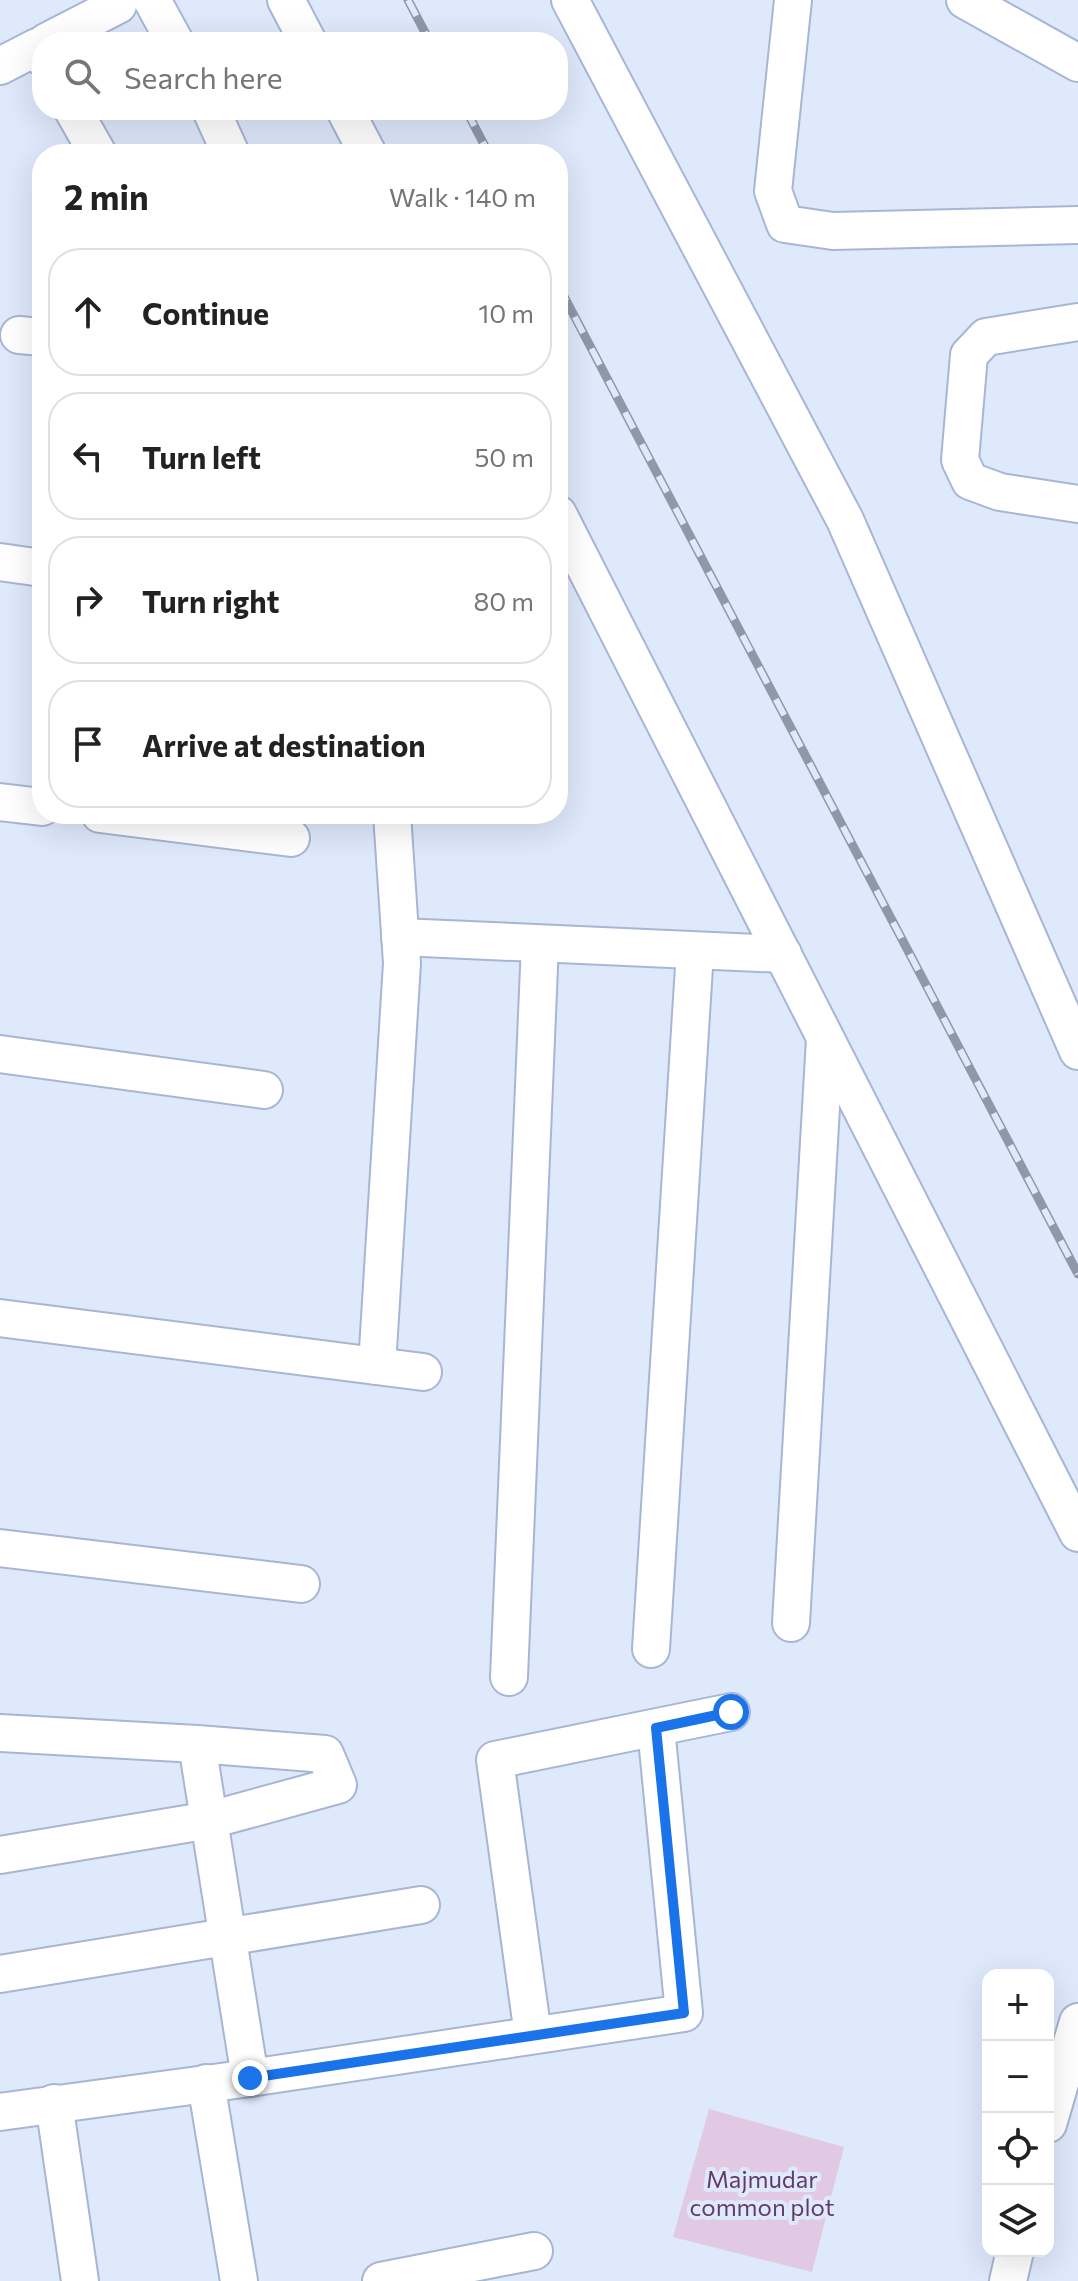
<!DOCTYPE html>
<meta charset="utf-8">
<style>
body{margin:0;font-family:Commissioner,sans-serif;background:#f6f6f6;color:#222}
.controls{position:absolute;right:24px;bottom:24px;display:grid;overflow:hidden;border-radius:16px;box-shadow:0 8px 32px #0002}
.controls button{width:72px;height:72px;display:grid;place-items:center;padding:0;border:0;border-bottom:2px solid #e0e0e0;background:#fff;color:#222;font:40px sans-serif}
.stop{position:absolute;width:24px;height:24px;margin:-18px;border:6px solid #1a73e8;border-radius:50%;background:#fff}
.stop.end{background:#1a73e8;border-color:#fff;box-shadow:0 2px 8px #0008}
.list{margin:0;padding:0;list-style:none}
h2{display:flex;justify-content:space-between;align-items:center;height:104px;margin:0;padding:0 32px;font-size:34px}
h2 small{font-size:26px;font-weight:400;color:#767676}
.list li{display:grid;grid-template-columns:52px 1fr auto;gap:24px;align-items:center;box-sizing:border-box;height:128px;margin:0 16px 16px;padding:0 16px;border:2px solid #e0e0e0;border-radius:32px}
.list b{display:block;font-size:30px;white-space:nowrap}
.list em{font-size:26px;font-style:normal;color:#767676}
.icon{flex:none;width:44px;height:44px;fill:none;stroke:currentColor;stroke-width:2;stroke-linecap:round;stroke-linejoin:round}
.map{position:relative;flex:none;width:1078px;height:2281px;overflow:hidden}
.search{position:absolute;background:#fff;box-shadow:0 8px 32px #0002;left:32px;top:32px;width:536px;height:88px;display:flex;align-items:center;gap:20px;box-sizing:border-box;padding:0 28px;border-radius:32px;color:#767676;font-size:30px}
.panel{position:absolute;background:#fff;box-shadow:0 8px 32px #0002;left:32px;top:144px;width:536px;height:680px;border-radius:32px}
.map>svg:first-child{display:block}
</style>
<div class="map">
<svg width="1078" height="2281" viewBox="0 0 1078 2281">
<rect width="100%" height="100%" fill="#dfe9fc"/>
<polygon fill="#e1c9e4" points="709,2109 844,2147 812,2272 673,2237"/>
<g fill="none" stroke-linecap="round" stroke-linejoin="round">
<defs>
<g id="street">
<polyline points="152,0 175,42"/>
<polyline points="286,0 308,42"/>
<polyline points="570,0 845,520 1078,1051"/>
<polyline points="793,0 773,191 785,224 833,231 1078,225"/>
<polyline points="965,0 1078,63"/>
<polyline points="46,42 118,5"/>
<polyline points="0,66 37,47 42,57"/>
<polyline points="73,110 98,154"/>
<polyline points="211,110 231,154"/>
<polyline points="345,110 368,154"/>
<polyline points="1078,322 986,337 969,355 960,460 970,481 1000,492 1078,504"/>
<polyline points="19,335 42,337"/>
<polyline points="558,514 1078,1533"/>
<polyline points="0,562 42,568"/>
<polyline points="0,802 42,807"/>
<polyline points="100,814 291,838"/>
<polyline points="400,937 783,954"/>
<polyline points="0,1054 264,1090"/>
<polyline points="0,1318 423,1372"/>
<polyline points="377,1366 402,963 392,814"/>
<polyline points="0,1548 301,1584"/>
<polyline points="791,1623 825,1039"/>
<polyline points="651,1649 695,951"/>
<polyline points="509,1677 540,944"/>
<polyline points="0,1733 197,1744 250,2078"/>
<polyline points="0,1855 210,1820 338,1785 325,1754 197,1744"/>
<polyline points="0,1974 421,1905"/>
<polyline points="533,2035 495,1760 731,1712"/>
<polyline points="206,2083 239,2281"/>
<polyline points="54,2103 80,2281"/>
<polyline points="0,2112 250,2078 684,2013 656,1728"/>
<polyline points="1048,2124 1078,2022"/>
<polyline points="381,2281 534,2251"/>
<polyline points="1008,2281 1015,2251"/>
</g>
</defs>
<use href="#street" stroke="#a7b6d5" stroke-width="40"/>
<use href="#street" stroke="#fff" stroke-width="36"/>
<defs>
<g id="rail">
<polyline points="408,0 430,42"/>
<polyline points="466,110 489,154"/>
<polyline points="558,285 1078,1274"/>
</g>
</defs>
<use href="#rail" stroke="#9098a8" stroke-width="9"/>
<use href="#rail" stroke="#dfe9fc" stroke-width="6" stroke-dasharray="18" stroke-linecap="butt"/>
</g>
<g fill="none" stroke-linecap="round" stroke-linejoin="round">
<polyline stroke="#1a73e8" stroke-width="10" points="250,2078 684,2013 656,1728 731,1712"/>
</g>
<g text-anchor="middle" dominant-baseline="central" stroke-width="8" stroke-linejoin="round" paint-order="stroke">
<g font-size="24" fill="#643a6a" stroke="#dfe9fc">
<text x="762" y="2178">Majmudar<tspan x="762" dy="28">common plot</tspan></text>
</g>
</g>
</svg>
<div class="controls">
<button>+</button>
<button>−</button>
<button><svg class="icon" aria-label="locate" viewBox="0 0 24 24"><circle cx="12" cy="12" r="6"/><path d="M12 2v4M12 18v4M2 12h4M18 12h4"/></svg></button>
<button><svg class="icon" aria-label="layers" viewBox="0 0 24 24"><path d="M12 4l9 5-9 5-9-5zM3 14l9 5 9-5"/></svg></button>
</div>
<div class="stop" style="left:731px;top:1712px"></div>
<div class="stop end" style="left:250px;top:2078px"></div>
<div class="search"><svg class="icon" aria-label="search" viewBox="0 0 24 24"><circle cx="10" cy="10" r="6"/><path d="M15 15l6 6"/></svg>Search here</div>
<section class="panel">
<h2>2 min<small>Walk · 140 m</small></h2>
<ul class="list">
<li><svg class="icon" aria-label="ahead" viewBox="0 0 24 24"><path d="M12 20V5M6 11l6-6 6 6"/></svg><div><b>Continue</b></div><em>10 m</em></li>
<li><svg class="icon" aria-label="left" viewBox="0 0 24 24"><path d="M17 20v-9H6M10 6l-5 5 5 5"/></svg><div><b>Turn left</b></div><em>50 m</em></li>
<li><svg class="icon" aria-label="right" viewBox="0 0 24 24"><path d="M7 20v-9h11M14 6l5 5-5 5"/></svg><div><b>Turn right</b></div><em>80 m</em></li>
<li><svg class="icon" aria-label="arrive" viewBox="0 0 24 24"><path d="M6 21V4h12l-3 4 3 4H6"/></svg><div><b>Arrive at destination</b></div></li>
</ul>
</section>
</div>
